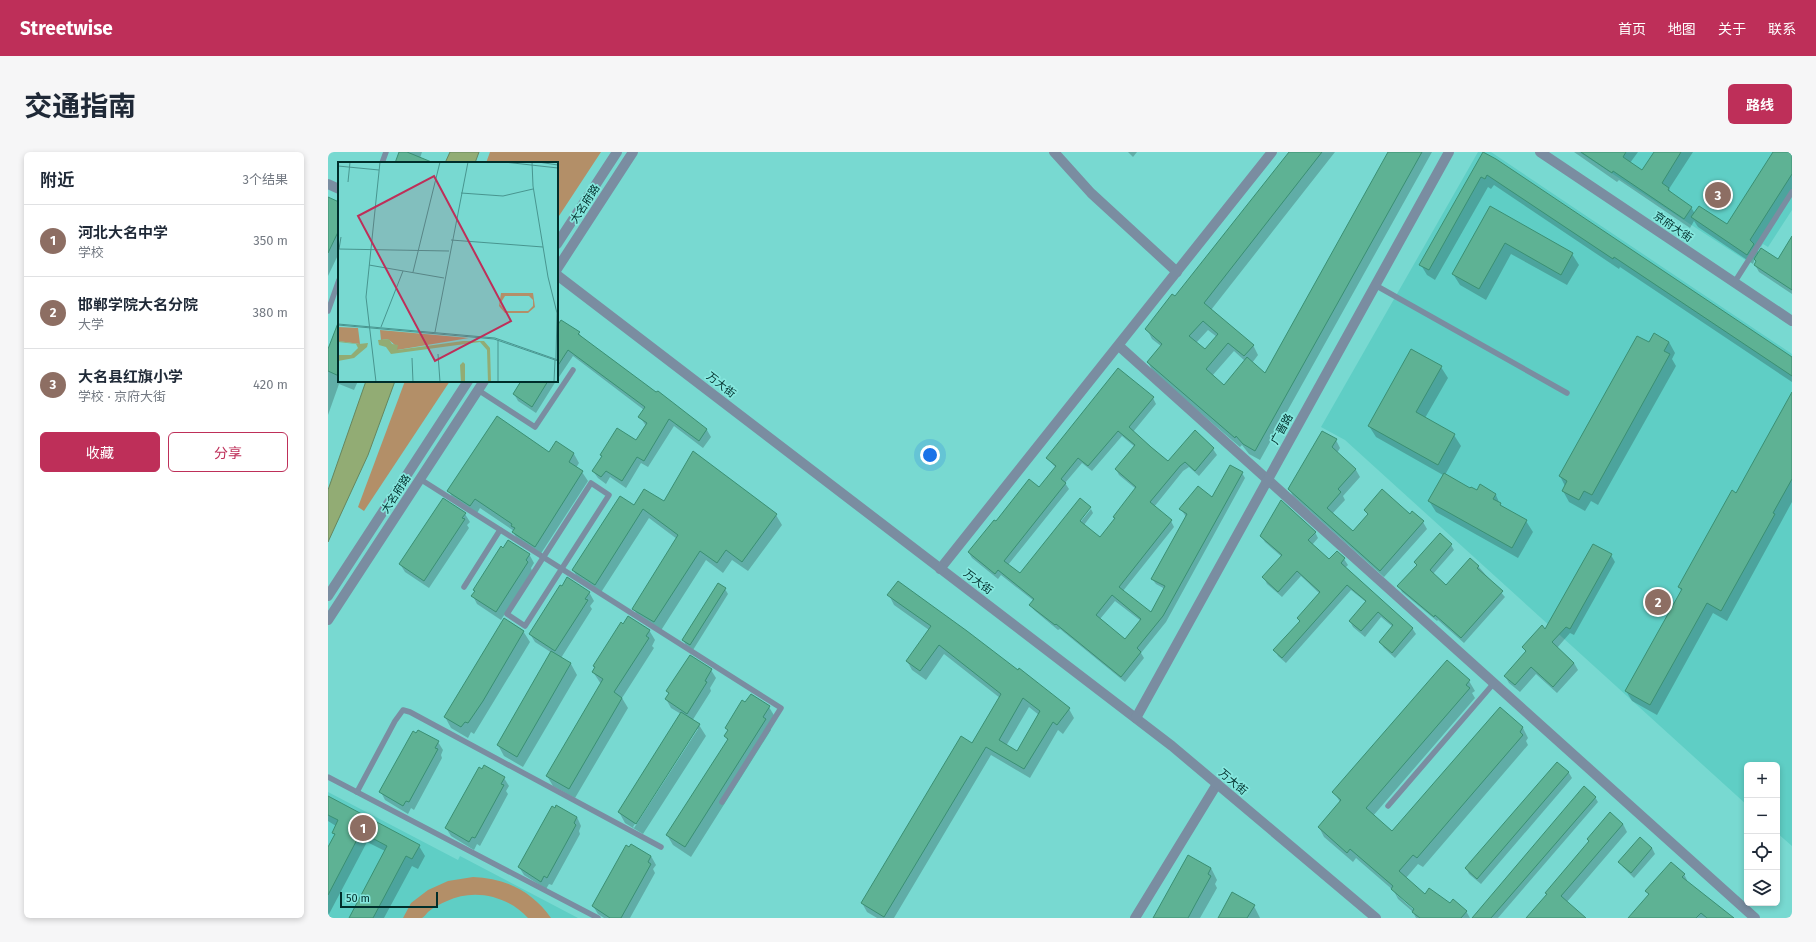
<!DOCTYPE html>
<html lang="zh">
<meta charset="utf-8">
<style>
body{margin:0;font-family:"Fira Sans","Noto Sans SC",sans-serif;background:#f6f6f7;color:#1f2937}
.controls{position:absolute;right:12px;bottom:12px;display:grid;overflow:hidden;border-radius:6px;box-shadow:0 2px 6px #0003}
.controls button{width:36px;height:36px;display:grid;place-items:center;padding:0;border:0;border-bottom:1px solid #e0e1e3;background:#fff;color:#1f2937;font:20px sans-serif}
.scale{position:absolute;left:12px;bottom:10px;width:98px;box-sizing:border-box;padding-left:4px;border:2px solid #002e2b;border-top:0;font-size:11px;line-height:14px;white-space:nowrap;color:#002e2b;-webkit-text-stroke:3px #85e7de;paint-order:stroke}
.you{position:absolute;left:602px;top:303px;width:14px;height:14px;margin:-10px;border:3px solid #fff;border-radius:50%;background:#1a73e8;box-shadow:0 0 0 6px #1a73e833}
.badge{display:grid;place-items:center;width:26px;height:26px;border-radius:50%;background:#be2f59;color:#fff;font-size:13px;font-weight:700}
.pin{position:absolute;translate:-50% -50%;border:2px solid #fff;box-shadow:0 1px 4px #0006}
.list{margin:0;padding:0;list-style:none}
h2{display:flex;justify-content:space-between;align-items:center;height:52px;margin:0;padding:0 16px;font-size:17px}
h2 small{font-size:13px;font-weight:400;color:#747a83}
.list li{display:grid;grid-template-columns:26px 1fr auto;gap:12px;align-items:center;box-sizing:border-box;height:72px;padding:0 16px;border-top:1px solid #e0e1e3}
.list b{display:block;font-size:15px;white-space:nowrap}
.list p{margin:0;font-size:13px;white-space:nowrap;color:#747a83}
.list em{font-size:13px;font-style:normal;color:#747a83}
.actions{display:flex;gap:8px;padding:12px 16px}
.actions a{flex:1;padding:9px 0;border:1px solid #be2f59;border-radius:6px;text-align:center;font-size:14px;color:#be2f59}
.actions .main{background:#be2f59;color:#fff}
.icon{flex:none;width:22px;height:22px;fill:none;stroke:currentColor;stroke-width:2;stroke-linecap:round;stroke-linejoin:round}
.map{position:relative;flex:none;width:1464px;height:766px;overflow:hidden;border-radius:6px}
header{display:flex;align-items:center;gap:24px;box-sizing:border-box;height:56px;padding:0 20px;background:#be2f59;color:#fff}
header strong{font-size:19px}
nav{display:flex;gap:22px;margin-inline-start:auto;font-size:14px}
.intro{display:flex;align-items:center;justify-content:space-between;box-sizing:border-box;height:96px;padding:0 24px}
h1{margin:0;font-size:28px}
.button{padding:10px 18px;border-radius:6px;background:#be2f59;color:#fff;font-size:14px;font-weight:700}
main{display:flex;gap:24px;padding:0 24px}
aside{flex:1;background:#fff;border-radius:6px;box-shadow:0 2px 6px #0003}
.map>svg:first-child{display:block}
</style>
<header>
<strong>Streetwise</strong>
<nav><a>首页</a><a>地图</a><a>关于</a><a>联系</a></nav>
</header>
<div class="intro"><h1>交通指南</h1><a class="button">路线</a></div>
<main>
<aside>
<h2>附近<small>3个结果</small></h2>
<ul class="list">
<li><span class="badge" style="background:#8d6e63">1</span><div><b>河北大名中学</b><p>学校</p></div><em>350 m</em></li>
<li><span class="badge" style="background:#8d6e63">2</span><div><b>邯郸学院大名分院</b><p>大学</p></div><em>380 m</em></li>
<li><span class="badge" style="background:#8d6e63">3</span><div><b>大名县红旗小学</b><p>学校 · 京府大街</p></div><em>420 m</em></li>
</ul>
<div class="actions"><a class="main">收藏</a><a>分享</a></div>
</aside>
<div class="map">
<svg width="1464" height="766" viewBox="0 0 1464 766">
<rect width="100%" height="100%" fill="#78d9d1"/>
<g fill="#5fcec5">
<polygon points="1150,0 1163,0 1464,202 1464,694 1449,681 1449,613 1419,613 1419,653 1017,288 993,275"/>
<polygon points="1251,0 1464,0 1464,58 1440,95 1435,92 1422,111"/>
<polygon points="0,640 130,708 132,704 250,766 0,766"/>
</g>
<g fill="#b38f68">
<polygon points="162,0 273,0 229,67 229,11 158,11"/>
<polygon points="77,229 122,229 36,359 30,355"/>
<path d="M145 725C177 726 204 739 223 766H200C180 744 146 736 119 749 112 752 106 755 100 760 98 762 96 765 94 766 89 766 80 766 75 766L83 751 100 738 120 729Z"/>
</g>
<g fill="#92ac74" stroke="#66865e">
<polygon points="122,0 151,0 147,11 117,11"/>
<polygon points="38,229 67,229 40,303 0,390 0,338"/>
</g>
<g fill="#0003" fill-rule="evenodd">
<polygon points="72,0 94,0 92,6 99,11 68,11"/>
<polygon points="800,0 809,0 805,5"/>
<path d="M963 0H1007L883 158 925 193 930 203 924 211 937 222 1061 0H1104L932 308 921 302 914 293 912 295 825 220 820 210 833 194 824 187 819 177 847 146ZM880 178 889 185 877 199 868 191ZM906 199 917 209 896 234 884 224Z"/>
<polygon points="1246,0 1310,0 1302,11 1315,19 1327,0 1365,0 1341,37 1344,42 1363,55 1367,62 1399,74 1446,0 1464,0 1464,40 1428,96 1431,102 1450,109 1464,86 1464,142 1431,120 1427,113 1429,110 1427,107 1425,112 1370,75 1366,69 1362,76 1291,28 1289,30"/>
<polygon points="1156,1 1464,207 1464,230 1292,115 1291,117 1166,33 1163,37 1160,35 1107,128 1099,123 1093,113"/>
<polygon points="0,46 11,51 11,101 0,124"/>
<polygon points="1163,56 1244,102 1251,113 1239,133 1183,102 1158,148 1132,133 1125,122"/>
<polygon points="11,168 11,229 30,229 26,238 11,232 0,263 0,199"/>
<polygon points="229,176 251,181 254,186 329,242 330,240 379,278 383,285 375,296 346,274 320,315 313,311 298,336 282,325 278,332 270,326 265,319 274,305 273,303 309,290 318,274 312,265 316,258 245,204 229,228"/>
<polygon points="1341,190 1347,201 1344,207 1348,214 1270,353 1263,349 1257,359 1241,350 1235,339 1237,334 1232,324 1321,192"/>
<polygon points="1113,215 1120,226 1097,266 1126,283 1133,294 1117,323 1143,338 1168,343 1173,355 1198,369 1205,380 1190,406 1108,360 1101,349 1115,323 1048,285 1041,274"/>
<polygon points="195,229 228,229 208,261 190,249 186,242"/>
<polygon points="1464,243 1464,350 1399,469 1385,461 1329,563 1304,549 1298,539 1354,440 1351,435 1408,342"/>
<path d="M825 246 828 252 805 280 841 310 885 297 889 303 871 324 861 315 855 319 826 355 843 369 846 375 795 439 823 462 837 437 828 432 824 427 858 365 853 357 884 347 914 321 917 326 838 470 813 501 816 506 797 530 732 477 730 478 706 458 702 453 706 449 673 423 670 427 644 406 641 401 668 371 711 337 728 316 719 306ZM794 284 807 295 788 317 791 323 808 337 786 365 787 367 772 386 756 373 765 361 763 357 749 374 748 372 762 356 752 347 692 423 680 413 741 337 737 331 754 311 764 319ZM787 449 813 469 798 489 772 467Z"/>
<polygon points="1008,288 1012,296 1009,301 1028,318 1032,325 1015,344 1017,348 1004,362 1025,380 1040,363 1037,358 1082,363 1095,370 1099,377 1056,425 965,344 961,337"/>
<polygon points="228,290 246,302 251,311 248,316 254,320 260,329 212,403 191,390 185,380 186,379 152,356 148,363 126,349 121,339 221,302"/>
<polygon points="336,350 448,363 454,373 420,419 404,408 395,421 378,408 332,480 311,467 306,457 349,387 321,366 272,442 251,428 245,418 306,354"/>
<polygon points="137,362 142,370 139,373 141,376 101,436 77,420 72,412"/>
<polygon points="987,380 990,386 984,393 1001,408 1009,400 1016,407 1020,413 1017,416 1084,476 1088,482 1067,506 1056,496 1052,490 1065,475 1053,465 1037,485 1025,475 1022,469 1038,450 1023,438 958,511 950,504 947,498 972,470 970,466 992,442 973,424 954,445 939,432 936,426 954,405 937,390 933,384"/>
<polygon points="1112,383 1123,393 1126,398 1105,422 1119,434 1150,414 1177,445 1136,491 1110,468 1109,469 1074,440 1071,434 1089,414 1087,411"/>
<polygon points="201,402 206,411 203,416 204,419 173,468 149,452 145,444 147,440 146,438"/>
<polygon points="1283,403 1287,410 1246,483 1242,481 1229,496 1246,511 1250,518 1229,541 1208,522 1192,540 1181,531 1177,524 1198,500 1195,495 1218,478"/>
<polygon points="397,437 400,442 365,498 358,493 355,488"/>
<polygon points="261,440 266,449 262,454 264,457 233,506 243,512 249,523 195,615 176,604 170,593 224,501 207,490 202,482"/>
<path d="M561 443 741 557 746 566 735 582 730 578 702 626 663 603 566 766H549L539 760 534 751 644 592 672 546 616 502 598 528 584 518 579 509 601 478 566 453ZM701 555 711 563 689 600 678 594Z"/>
<polygon points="321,478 327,488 324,494 326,496 294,546 300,556 247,646 225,634 219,624 273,532 265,520 267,516 266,514"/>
<polygon points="195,479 202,490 146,582 143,580 140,586 123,576 117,565"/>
<path d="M383 518 388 526 382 536 383 539 364 569 371 573 378 584 315 682 297 671 291 660 353 562 343 556 338 547 341 542 340 539ZM368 577H370L306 676 305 675Z"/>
<path d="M1141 529 1147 539 1144 541 1147 546 1045 664 1064 681 1172 556 1195 576 1200 586 1198 589 1200 593 1095 715 1090 712 1078 726 1097 743 1138 759 1142 766H1088L1085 760 1070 747 1066 739 1028 706 1025 710 996 685 991 675 1012 650 1006 640ZM1069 740 1091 759 1089 761 1069 743Z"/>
<polygon points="441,555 447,565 441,575 443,578 363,705 345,693 339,683 400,589 397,584 400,579 398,576"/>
<polygon points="110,590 115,598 113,603 114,606 86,658 83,656 80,662 57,648 53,640"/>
<polygon points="1229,611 1241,621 1244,626 1153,732 1141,722 1138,716"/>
<polygon points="176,626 181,634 178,639 180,642 152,694 149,692 146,698 123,684 118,676"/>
<polygon points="1267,645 1270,650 1170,766 1149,766"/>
<polygon points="0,646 91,694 97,704 90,717 84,714 56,766 22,766 57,699 39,690 0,764 0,697 7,684 5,681 8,674 0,669"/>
<polygon points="249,665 253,674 251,679 252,682 224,733 221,732 218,737 196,723 191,715"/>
<polygon points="1295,672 1299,680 1238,751 1256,766 1198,766"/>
<polygon points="1312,686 1324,696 1327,702 1306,726 1295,715 1292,710"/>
<polygon points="323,704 328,713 325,717 327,721 302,766 276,766 270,762 265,754"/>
<polygon points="883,716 889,728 887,732 889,736 872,766 827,766"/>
<polygon points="1356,722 1359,728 1358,730 1404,766 1302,766 1321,744 1319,739"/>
<polygon points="926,754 932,766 891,766"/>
</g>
<g fill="#5eb294" stroke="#3a8f73" fill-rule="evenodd">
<polygon points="71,0 79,0 106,11 67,11"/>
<path d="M961 0H994L876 151 926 193 916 204 900 191 878 217 896 233 919 205 937 221 1060 0H1094L927 299 915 292 908 284 907 286 819 210 834 192 817 177 844 142 847 144ZM875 169 890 182 877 197 861 184Z"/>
<polygon points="1155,0 1168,7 1464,205 1464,224 1286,105 1285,107 1159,23 1157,27 1153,25 1101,118 1091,113"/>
<polygon points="1253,0 1298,0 1295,5 1314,18 1326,0 1353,0 1334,31 1341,36 1340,38 1364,55 1356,67 1285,19 1284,21"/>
<polygon points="1445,0 1464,0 1464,22 1422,88 1426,92 1419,103 1363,65 1371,54 1399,72"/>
<polygon points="0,45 11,50 11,78 0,101"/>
<polygon points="1162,54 1245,101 1233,123 1177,91 1151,137 1124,122"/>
<polygon points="1464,84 1464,138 1426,113 1428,109 1426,107 1433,96 1450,107"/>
<polygon points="233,168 252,180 250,182 328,240 330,239 379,277 371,289 341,267 316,309 309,305 294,329 278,319 273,325 264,319 274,304 272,303 289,276 308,288 319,271 310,265 317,255 240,198 229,215 229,174"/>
<polygon points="10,171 11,171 11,224 0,219 0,197"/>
<polygon points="1326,181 1341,190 1336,199 1342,202 1264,343 1256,339 1251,348 1234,339 1239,329 1231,324 1309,184 1321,190"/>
<polygon points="1083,197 1114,214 1088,260 1127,282 1110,313 1040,274"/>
<path d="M790 216 826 245 801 275 823 295 840 309 867 278 886 296 867 319 857 310 852 314 822 350 844 368 791 435 823 460 837 434 823 427 859 362 851 357 870 334 884 345 902 313 915 320 835 464 809 496 813 500 793 525 728 472 727 473 701 453 706 447 670 418 667 422 640 400 666 368 668 369 701 327 711 335 728 314 718 306ZM790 279 807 293 787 317 808 335 785 365 787 366 772 385 752 369 763 355 752 346 692 421 676 409 738 331 733 327 750 306 760 314ZM784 443 813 467 797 487 768 463Z"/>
<polygon points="193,229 220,229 204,255 185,242"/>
<polygon points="1464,240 1464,327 1445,361 1447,362 1393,459 1379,451 1322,553 1297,539 1354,437 1350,435 1404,338 1408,341"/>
<polygon points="169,264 221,300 228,289 246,301 241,310 255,319 207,395 184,380 187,376 183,374 184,372 147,347 142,354 119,339"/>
<polygon points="994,279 1009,287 1004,295 1028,317 1010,337 1013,340 999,356 1025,379 1040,362 1036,358 1054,337 1082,362 1084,359 1096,369 1052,419 960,337"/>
<polygon points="365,299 449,362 414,410 398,398 389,411 372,399 326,470 304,457 350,383 315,357 267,433 244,418 292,344 306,353 316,337 336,349"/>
<polygon points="1116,321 1142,336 1143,335 1149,338 1152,332 1168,342 1165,347 1173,351 1172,353 1199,368 1184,396 1100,349"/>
<polygon points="115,346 138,361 134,366 137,367 96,429 71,412"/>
<polygon points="953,348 988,380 980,388 1001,407 1009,399 1017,406 1013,411 1085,476 1064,501 1051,490 1065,473 1050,460 1033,479 1021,469 1038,449 1019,433 954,506 945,498 972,469 969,466 992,440 969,419 950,440 934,425 954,403 932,384"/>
<polygon points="1112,381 1124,392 1102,418 1118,433 1142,406 1151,414 1149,416 1175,439 1133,486 1107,463 1106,465 1069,434 1089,413 1086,410"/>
<polygon points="180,388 202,402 198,408 200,410 168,460 143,444 147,439 145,438 173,394 175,396"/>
<polygon points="1265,392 1284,402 1242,477 1238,475 1224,490 1246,511 1225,535 1203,515 1187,533 1176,524 1198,499 1194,495 1214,473 1217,477"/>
<polygon points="239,425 262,440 257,447 260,448 227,499 201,482 232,433 234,434"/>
<path d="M570 429 639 479 690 518 691 516 742 556 729 573 725 570 696 617 658 595 556 765 533 751 633 584 644 591 673 542 611 493 592 519 578 509 603 474 559 443ZM695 546 712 559 689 599 671 588Z"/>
<polygon points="390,431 398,436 362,493 354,488"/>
<polygon points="300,464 322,478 318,484 321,486 286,540 294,546 241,637 218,624 275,527 264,520 267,515 265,514 293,470 295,472"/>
<polygon points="176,466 196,479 155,549 140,571 137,570 133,575 116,565"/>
<polygon points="223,499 243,511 189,605 169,593"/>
<polygon points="362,503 384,517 377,529 379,530 359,562 337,547 341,541 338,539"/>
<polygon points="1119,508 1142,528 1138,533 1142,536 1038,656 1064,679 1172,555 1195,575 1192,580 1195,583 1089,706 1085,703 1071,719 1097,742 1101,736 1122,751 1125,747 1139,759 1133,766 1092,766 1084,760 1086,757 1063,737 1065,734 1022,697 1019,701 990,675 1013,648 1004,640"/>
<polygon points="423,542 442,554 435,565 438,567 357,695 338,683 400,587 396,584 400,578 397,576 414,548 417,550"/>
<polygon points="353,560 372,572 308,672 290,660"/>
<polygon points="90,578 111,589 107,596 110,597 81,650 78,649 75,654 51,640 85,579 88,581"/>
<polygon points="1229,610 1241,620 1149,727 1137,716"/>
<polygon points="156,613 177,625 173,632 176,633 147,686 144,685 141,690 117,676 151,615 154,617"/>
<polygon points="1256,634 1268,645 1163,766 1144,766"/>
<polygon points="0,644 92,693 84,707 78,704 45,766 21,766 59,694 33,680 0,743 0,695 7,682 4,681 10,668 0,663"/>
<polygon points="228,653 249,665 246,671 248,673 219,726 216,724 213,730 190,715 224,654 227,656"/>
<polygon points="1282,660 1295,672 1233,744 1258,766 1198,766 1219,742 1217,741 1261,689 1259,687"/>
<polygon points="1312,685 1324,696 1303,721 1290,710"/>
<polygon points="303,692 323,704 320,710 323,712 293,766 282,766 264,754 298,693 301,695"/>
<polygon points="860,703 883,716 880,722 883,724 868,751 860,766 825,766"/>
<polygon points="1343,710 1357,722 1354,725 1406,766 1379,766 1373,761 1368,766 1300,766 1321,742 1317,739"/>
<polygon points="904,740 927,753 919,766 890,766"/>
</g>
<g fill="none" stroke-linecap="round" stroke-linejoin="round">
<g stroke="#7a8da1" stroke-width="5.5">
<polyline points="54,11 58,0"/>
<polyline points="1406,131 1464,40"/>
<polyline points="1047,133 1239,241"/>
<polyline points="0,159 11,128"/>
<polyline points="150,238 207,275 245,218"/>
<polyline points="92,327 453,556 394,650"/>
<polygon points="263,331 281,343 197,474 179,462"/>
<polyline points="136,435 172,378"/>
<polyline points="0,625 270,766"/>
<polyline points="29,640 67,569 75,558 82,560 333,695"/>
<polyline points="1060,654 1166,531"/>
</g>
<g stroke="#7a8da1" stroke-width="10">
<polyline points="726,0 763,41 849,120"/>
<polyline points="0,32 11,37"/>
<polyline points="791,194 1427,766"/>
<polyline points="612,417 944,0"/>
<polyline points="807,766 889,632"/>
</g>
<g stroke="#7a8da1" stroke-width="10">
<polyline points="1212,0 1464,169"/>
<polyline points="229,92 289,0"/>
<polyline points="229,117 305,0"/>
<polyline points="229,123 844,594 1048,766"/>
<polyline points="0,444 140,229"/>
<polyline points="0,468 156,229"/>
<polyline points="808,566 1121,0"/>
</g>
</g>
<g text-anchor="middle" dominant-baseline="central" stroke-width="3.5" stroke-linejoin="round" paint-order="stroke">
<g font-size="11" fill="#002e2b" stroke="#85e7de">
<text transform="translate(257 52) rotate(-57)">大名府路</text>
<text transform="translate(1345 75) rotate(34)">京府大街</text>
<text transform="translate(393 233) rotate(38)">万大街</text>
<text transform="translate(954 277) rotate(-61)">广晋路</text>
<text transform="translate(68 342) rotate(-57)">大名府路</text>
<text transform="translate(650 430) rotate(37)">万大街</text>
<text transform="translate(905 630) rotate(40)">万大街</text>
</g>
</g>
<g transform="translate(10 10)">
<rect width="220" height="220" fill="#78d9d1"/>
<path d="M163 131H195L197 145 190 151H167L161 144ZM167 134H191L195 138V144L190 149H167L162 142ZM0 165 20 166 22 182 0 179ZM42 168 131 176 59 188 58 184 50 177 43 178Z" fill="#b38f68" fill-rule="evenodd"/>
<path d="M51 177 54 182 60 183 59 188 125 179H146L152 186 153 220H150L149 188 142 180 53 192 48 185 41 183 40 178ZM1 179 21 182 30 181 29 185 16 196 0 199V193H13L20 186 18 182 0 180ZM125 200 127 202V220H123L122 203Z" fill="#92ac74"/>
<path fill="none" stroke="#48958f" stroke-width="1" d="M166 0 220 6M194 0 195 24 210 115 219 151 218 197M200 0 220 3M0 4 41 8M10 20 12 0M123 31 165 34 195 27M113 78 205 85M0 87 111 89M1 87 3 75M31 103 106 116M75 110 102 0M0 162 157 176 220 198M0 163 156 177 220 199M43 165 65 109M97 170 130 0M160 178V220M100 192 102 220M74 196 75 220M38 220 28 135 42 0M216 220 217 198"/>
<path fill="#be2f59" fill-opacity="0.15" stroke="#be2f59" stroke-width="2" d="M96 14 173 159 97 199 20 54Z"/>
<rect width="220" height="220" fill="none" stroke="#002e2b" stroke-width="2"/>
</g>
</svg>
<div class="controls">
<button>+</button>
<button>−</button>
<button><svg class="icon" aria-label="locate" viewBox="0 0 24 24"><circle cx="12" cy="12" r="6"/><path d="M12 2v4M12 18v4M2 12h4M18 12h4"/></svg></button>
<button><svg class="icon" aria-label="layers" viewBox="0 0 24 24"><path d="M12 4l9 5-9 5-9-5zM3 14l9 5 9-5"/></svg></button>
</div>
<div class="scale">50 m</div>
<div class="you"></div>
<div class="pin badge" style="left:35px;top:676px;background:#8d6e63">1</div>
<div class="pin badge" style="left:1330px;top:450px;background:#8d6e63">2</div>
<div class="pin badge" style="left:1390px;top:43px;background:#8d6e63">3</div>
</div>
</main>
